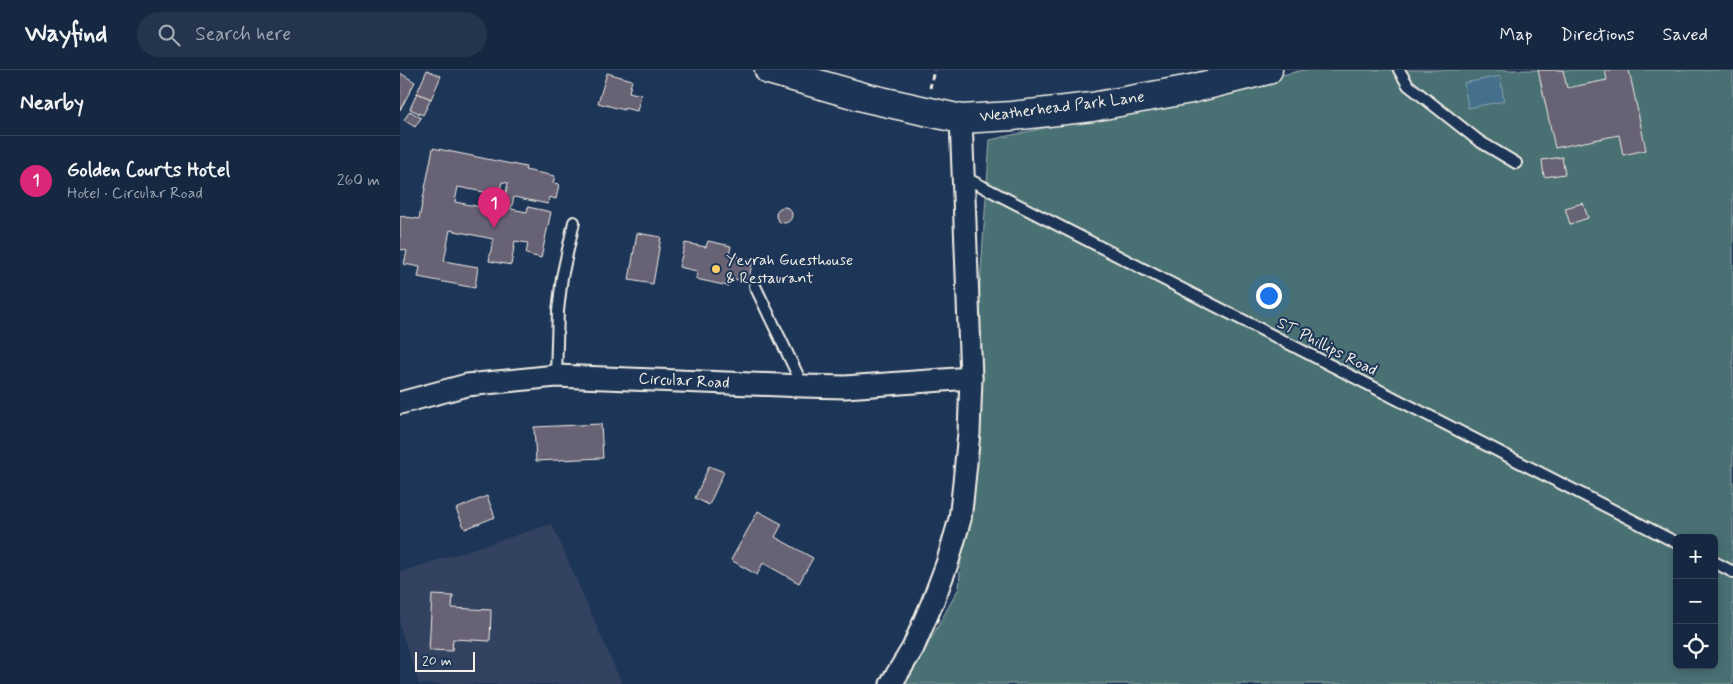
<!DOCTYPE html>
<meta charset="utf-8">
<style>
body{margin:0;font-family:Mynerve,sans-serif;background:#23344c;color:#f1f3f6}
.controls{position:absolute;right:15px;bottom:15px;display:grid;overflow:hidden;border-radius:8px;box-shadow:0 2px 8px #0003}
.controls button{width:45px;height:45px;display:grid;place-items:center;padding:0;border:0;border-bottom:1px solid #35445a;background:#162841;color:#f1f3f6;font:25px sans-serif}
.scale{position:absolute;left:15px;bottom:12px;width:60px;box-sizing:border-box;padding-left:5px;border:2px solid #f4f1e8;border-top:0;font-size:14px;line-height:18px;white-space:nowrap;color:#f4f1e8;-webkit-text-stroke:4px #1d3557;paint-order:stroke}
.you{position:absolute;left:868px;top:225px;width:18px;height:18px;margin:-12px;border:4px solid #fff;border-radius:50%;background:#1a73e8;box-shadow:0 0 0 8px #1a73e833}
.badge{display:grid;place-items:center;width:32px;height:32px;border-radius:50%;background:#db2777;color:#fff;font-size:16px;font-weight:700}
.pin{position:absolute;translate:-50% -41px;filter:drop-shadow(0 1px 2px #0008)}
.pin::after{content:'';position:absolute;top:26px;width:18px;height:15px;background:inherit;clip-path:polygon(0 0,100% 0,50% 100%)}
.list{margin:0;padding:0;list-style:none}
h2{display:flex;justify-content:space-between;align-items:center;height:65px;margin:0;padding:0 20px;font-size:21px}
h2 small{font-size:16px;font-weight:400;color:#9ea6b1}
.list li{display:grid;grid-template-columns:32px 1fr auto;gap:15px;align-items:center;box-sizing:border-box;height:90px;padding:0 20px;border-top:1px solid #35445a}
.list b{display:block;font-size:19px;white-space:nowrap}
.list p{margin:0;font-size:16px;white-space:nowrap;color:#9ea6b1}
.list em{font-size:16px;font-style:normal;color:#9ea6b1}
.icon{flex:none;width:28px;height:28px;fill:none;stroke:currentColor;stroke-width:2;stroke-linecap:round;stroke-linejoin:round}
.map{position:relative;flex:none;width:1333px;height:614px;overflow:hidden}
header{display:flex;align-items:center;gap:30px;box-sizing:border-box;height:70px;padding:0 25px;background:#162841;border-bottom:1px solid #35445a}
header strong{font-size:24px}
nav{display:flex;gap:28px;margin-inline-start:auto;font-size:18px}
.search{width:350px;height:45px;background:#23344c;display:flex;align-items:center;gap:12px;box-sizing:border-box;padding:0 18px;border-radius:28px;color:#9ea6b1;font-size:19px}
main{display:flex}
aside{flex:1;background:#162841}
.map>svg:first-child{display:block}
</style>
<header>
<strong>Wayfind</strong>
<div class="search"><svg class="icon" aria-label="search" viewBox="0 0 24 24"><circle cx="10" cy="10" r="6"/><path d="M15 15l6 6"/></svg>Search here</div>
<nav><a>Map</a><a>Directions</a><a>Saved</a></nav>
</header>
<main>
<aside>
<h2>Nearby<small></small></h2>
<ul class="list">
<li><span class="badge">1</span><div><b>Golden Courts Hotel</b><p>Hotel · Circular Road</p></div><em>260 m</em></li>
</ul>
</aside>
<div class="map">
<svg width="1333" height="614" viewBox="0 0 1333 614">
<rect width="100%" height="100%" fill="#1d3557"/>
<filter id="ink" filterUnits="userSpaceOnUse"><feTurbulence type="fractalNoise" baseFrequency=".02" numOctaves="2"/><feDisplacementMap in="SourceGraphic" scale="10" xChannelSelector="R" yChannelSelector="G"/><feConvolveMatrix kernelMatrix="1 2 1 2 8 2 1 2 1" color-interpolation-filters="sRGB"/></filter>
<g filter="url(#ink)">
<polygon fill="#334260" points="152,454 222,614 19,614 0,557 0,502"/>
<path fill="#486f73" stroke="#9eb0ae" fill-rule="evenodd" d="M904 0H1333V614H506L559 518 590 70ZM1277 468H1314V595H1277Z"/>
<polygon fill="#456f8c" stroke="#8ba3b1" points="1100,6 1104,31 1068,38 1064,13"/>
<g fill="#676275" stroke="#f4f1e8" fill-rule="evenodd">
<polygon points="27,0 41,6 31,29 17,23"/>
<polygon points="1138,0 1163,0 1167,18 1207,10 1205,0 1229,0 1246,80 1223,85 1219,65 1155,78"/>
<polygon points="0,3 15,12 0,40"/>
<polygon points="207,3 232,10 229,22 241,25 237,41 224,38 224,40 198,33"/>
<polygon points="17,23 31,29 23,45 10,39"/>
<polygon points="10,41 21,48 15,57 4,50"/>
<path d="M33 78 126 97 125 100 155 106 153 113 159 114 156 129 149 127 148 134 114 127 111 139 127 142 128 137 151 142 141 188 126 184 128 173 115 171 111 195 89 191 93 169 50 160 44 191 78 197 75 218 18 207 20 197 4 194 7 181 0 179V146L19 149ZM102 112 108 113 103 137 97 136 96 140 55 132 58 117 99 125Z"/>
<polygon points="1162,87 1165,104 1144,107 1142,90"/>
<polygon points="1183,133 1188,148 1170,154 1165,138"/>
<circle cx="384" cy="145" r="8"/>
<polygon points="237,163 261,167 253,214 229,210"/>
<polygon points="308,171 331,176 329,185 353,190 348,212 330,208 328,216 296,209 297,201 279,197 285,173 306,177"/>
<polygon points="201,354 203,388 136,391 134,357"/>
<polygon points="309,396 324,402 309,435 295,428"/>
<polygon points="87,426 95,447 65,459 56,439"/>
<polygon points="358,441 382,454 375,467 413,488 399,513 363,493 357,505 331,490"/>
<polygon points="32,525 53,526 52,538 91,540 90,571 53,569 52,581 29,580"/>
</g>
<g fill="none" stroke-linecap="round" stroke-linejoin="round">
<defs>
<g id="service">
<polyline points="999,0 1008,15 1079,71 1116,93"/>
<polyline points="564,107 1277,473"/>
<polyline points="355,216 403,316"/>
<polyline points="156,306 158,241 162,207 174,152"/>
<polyline points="1314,492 1333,502"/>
</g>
<g id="minor">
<polyline points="0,333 67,315 156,306 403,316 445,317 571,308"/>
<polyline points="491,614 513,578 533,531 547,494 560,449 562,432 569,363 571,308 561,49"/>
</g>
<polyline id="secondary" points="369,0 467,28 561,49 612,46 692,37 791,19 868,0"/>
</defs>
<use href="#service" stroke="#f4f1e8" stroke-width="14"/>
<use href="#minor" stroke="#f4f1e8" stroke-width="25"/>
<use href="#secondary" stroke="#f4f1e8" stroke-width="31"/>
<polyline stroke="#f4f1e8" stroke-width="3" stroke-dasharray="5 4" stroke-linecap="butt" points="530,18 534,0"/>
<use href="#service" stroke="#1d3557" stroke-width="10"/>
<use href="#minor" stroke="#1d3557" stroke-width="21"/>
<use href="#secondary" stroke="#1d3557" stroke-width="28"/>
</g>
</g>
<circle fill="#ffd166" stroke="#1d3557" stroke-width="2" cx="316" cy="199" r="5"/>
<g text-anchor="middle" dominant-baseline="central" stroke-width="4" stroke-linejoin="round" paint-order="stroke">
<g font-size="16" fill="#f4f1e8" stroke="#1d3557">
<text transform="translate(662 37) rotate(-7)">Weatherhead Park Lane</text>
<text transform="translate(927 277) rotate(27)">ST Phillips Road</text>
<text transform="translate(284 311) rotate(3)">Circular Road</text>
</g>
<g font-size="16" fill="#f4f1e8" stroke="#1d3557" text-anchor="start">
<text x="326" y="190">Yevrah Guesthouse<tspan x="326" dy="18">&amp; Restaurant</tspan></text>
</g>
</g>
</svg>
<div class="controls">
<button>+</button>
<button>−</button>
<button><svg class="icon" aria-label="locate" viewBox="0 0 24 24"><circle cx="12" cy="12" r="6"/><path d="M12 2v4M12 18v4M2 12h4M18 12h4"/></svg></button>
</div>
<div class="scale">20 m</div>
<div class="you"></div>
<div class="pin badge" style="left:94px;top:158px">1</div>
</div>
</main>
